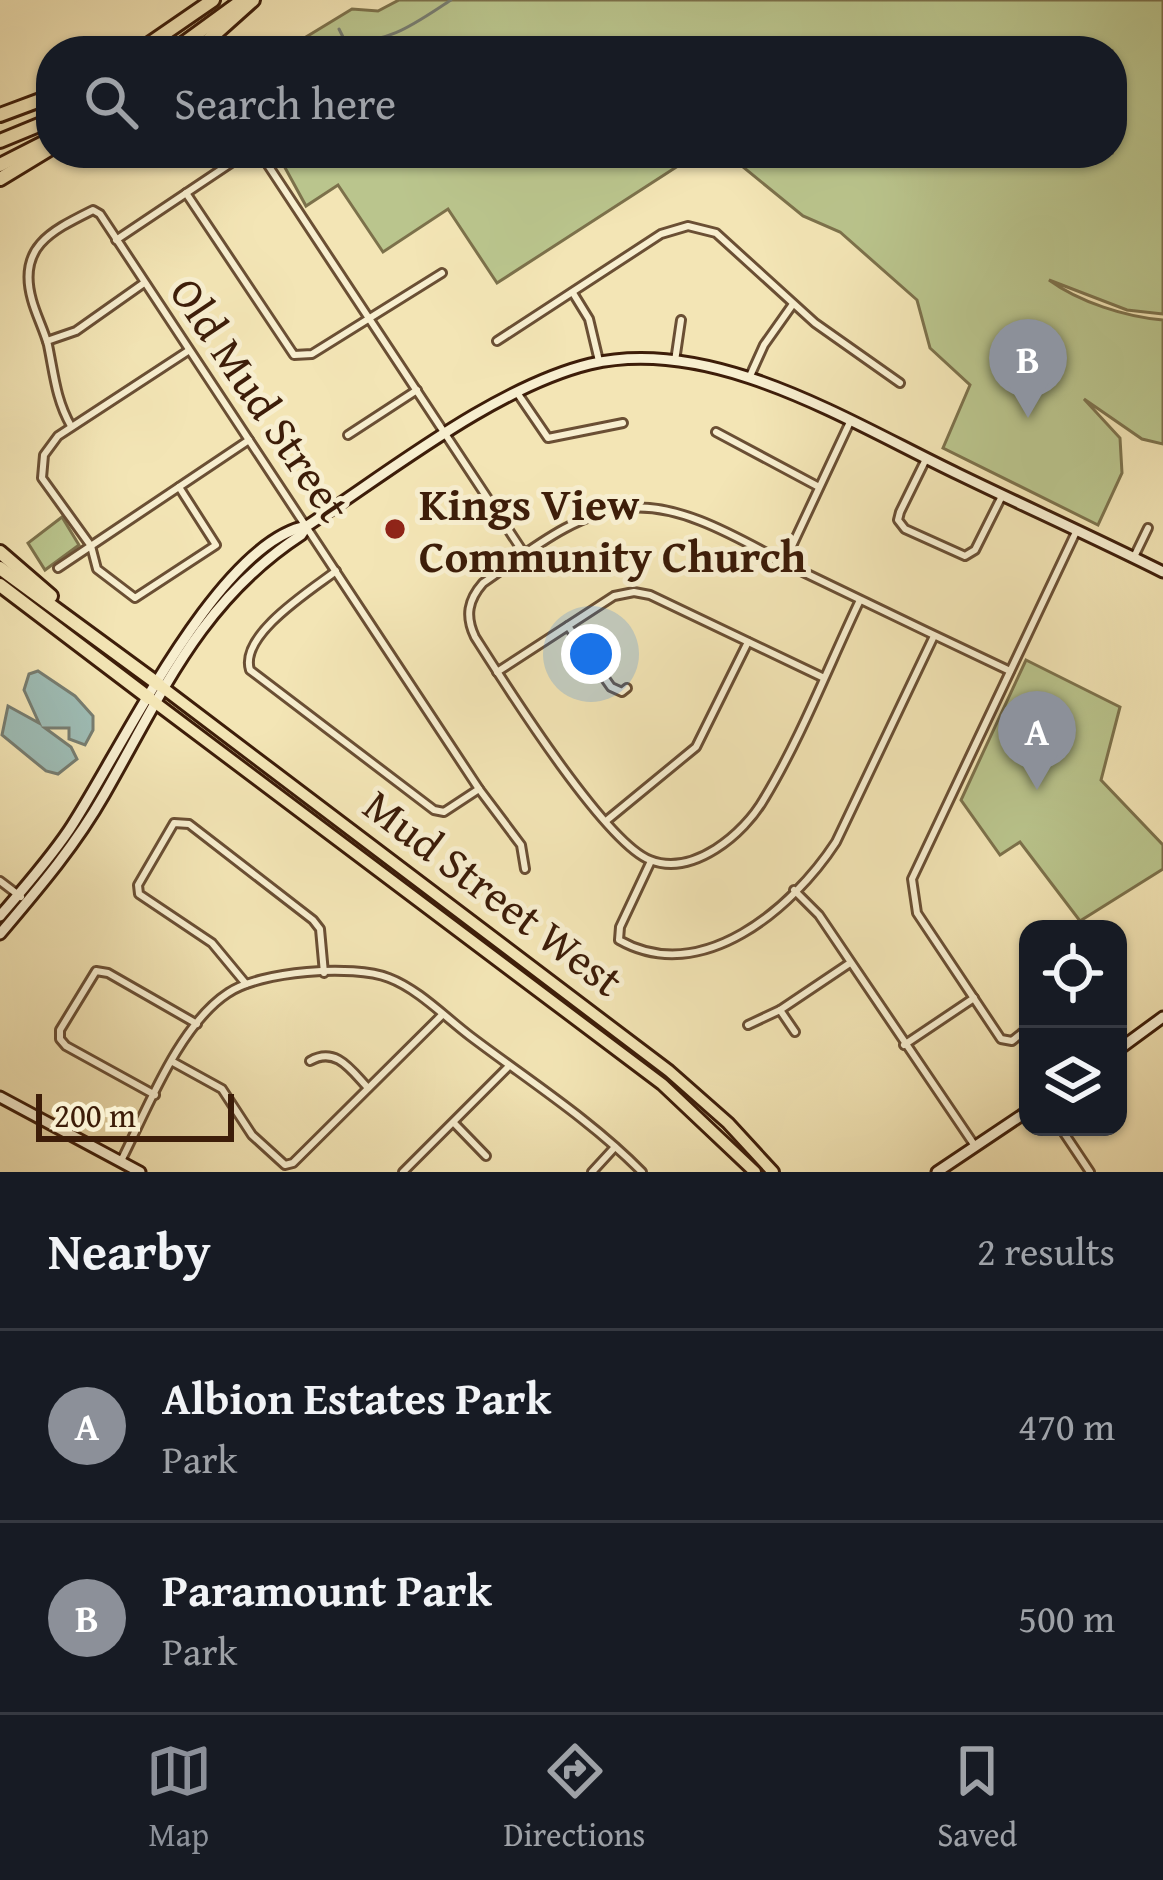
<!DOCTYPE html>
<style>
body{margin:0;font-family:"Gentium Book Plus",serif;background:#20242c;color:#f1f3f6}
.controls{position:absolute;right:36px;bottom:36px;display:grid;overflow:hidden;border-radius:24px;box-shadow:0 3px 9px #0004}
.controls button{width:108px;height:108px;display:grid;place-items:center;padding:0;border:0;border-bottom:3px solid #363941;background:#171b24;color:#f1f3f6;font:60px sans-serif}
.scale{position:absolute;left:36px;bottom:30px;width:198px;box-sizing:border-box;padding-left:12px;border:6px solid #3d1d09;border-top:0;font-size:33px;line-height:42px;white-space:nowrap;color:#3d1d09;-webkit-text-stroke:9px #f7eecf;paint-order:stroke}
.you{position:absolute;left:591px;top:654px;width:42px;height:42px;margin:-30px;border:9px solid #fff;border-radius:50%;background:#1a73e8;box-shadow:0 0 0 18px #1a73e833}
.badge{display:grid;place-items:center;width:78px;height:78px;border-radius:50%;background:#8c9099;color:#fff;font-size:39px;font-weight:700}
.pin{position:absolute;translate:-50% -99px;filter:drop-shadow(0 3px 6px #0008)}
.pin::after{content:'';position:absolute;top:63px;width:42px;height:36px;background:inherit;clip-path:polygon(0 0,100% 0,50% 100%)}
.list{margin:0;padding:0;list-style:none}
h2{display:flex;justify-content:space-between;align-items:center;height:156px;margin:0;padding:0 48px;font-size:51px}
h2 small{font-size:39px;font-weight:400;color:#9ea1a6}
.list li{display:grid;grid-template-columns:78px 1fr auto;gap:36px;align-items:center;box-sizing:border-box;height:192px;padding:0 48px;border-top:3px solid #363941}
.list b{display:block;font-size:45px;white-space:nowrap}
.list p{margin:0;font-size:39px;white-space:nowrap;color:#9ea1a6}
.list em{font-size:39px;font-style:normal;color:#9ea1a6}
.icon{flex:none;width:66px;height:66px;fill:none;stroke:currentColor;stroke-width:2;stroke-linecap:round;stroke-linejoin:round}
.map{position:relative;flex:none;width:1163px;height:1172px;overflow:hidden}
.search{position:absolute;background:#171b24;box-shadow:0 3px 9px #0004;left:36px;right:36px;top:36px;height:132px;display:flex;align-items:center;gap:30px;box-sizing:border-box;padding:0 42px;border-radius:48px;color:#9ea1a6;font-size:45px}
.sheet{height:540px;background:#171b24}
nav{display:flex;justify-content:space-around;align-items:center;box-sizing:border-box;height:168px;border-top:3px solid #363941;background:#171b24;font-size:33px;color:#9ea1a6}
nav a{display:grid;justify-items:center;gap:6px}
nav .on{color:#8c9099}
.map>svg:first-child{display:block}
</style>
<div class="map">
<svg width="1163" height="1172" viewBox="0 0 1163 1172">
<rect width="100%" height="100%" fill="#f3e5b5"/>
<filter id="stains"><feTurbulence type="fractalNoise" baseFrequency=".00167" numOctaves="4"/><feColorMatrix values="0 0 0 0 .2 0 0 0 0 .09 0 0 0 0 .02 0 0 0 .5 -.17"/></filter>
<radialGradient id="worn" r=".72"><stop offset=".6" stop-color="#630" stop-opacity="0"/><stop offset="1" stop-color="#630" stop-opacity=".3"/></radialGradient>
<g fill="#bac58d" stroke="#7c714b" stroke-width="3">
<path d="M399 0H1163V314L1127 310 1049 280C1079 302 1126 317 1163 320V444L1142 439 1084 399 1120 438 1122 473 1098 525 943 448 970 385 930 348 917 300 840 232 803 216 726 153H1112V51H283L352 9 378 11Z"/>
<polygon points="277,153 698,153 497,283 448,209 383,252 338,185 306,206"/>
<polygon points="62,517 79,545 45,570 28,543"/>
<polygon points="1026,660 1120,707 1101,780 1163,845 1163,869 1080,921 1020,842 1000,855 961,800"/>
</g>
<polygon fill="#9ebdb6" stroke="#777d71" stroke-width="3" points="38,671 75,696 93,716 93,730 85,745 69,739 69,728 45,728 71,747 77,759 58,774 46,771 2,735 8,706 39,723 24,690 29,674"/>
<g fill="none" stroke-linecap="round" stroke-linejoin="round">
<path stroke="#777d71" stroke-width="3" d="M339 29 345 41C388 45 417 22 451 0"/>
<defs>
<g id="street">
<polyline points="260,153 525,555"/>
<polyline points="186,193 294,355 312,354 442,273"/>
<polyline points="116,240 246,153"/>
<polyline points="573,293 589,319 599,361"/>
<polyline points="47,341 76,331 144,283"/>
<polyline points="497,341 661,234 688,226 716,233 815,323 900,383"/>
<polyline points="675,361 681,320"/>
<polyline points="750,376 764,345 793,304"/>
<polyline points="518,394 548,438 623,423"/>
<path d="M71 426C56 400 54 374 48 345 44 330 36 315 32 300 17 247 51 231 93 210L100 214 479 789 521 845 525 869"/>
<polyline points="716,432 819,487"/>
<polyline points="348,435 417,390"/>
<polyline points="926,459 900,512 898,520 905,529 965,556 975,550 1002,496"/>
<polyline points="179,487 216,545 135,598 97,569 91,546 42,478 44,455 58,436 188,351"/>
<polyline points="1134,557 1148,528"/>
<polyline points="784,563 850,422"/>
<polyline points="58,568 249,440"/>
<path d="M336 571C311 590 239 635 250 670L434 810 444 812 479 789"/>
<path d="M860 600C830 663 800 740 764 799 744 834 693 877 650 860 604 842 505 684 475 637 465 616 468 600 483 583 527 553 574 512 629 508 688 503 750 546 801 571 871 605 940 638 1010 671"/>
<polyline points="568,626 611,687 622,692 627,688"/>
<polyline points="497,672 614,596 634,592 650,595 822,677"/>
<polyline points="606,821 696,747 748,642"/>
<path d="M651 861 620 927 619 940C702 987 793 908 836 842L934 636"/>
<polyline points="0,881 21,897"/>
<polyline points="794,890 819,915 975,1146"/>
<polyline points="246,984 212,943 139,894 138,885 174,823 189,824 313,920 320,929 324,973"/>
<polyline points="780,1010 795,1032"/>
<polyline points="748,1025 780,1010 850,963"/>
<polyline points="1028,1028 1012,1041 1001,1039 917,913 912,879 1076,532"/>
<polyline points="904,1045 974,998"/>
<path d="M310 1061C336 1046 351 1070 368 1088"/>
<polyline points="173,1062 222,1089 252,1135 285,1165 293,1163 442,1015"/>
<polyline points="155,1095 66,1046 60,1039 60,1030 96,971 108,973 197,1024"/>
<polyline points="454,1123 486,1156"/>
<polyline points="1060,1127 1090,1172"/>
<path d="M121 1161C147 1110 179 1025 228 993 260 971 353 964 389 978 418 989 445 1017 470 1036 528 1080 591 1120 642 1172"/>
<polyline points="403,1172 509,1066"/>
<polyline points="592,1172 615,1147"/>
</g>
<g id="secondary">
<path d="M0 916C24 888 48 861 69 830 119 755 217 542 307 526"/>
<path d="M0 934C38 889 75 846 104 795 162 694 200 601 301 535L307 526C389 472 496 387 590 364 714 335 851 423 958 474 1026 507 1095 538 1163 572"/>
<polyline points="1118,1050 1163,1017"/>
<polyline points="0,1097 140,1172"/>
<polyline points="937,1172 1028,1111"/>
</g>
<g id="primary">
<polyline points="158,684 669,1071 728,1123 773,1172"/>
<polyline points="149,698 662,1084 755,1172"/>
</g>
<g id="highway">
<polyline points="139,51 213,0"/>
<polyline points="173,51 243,0"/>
<polyline points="196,51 253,0"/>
<polyline points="0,115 51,96"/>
<polyline points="0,141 51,120"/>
<polyline points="0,165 51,139"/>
<polyline points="0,179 51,148"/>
<polyline points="0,552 51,596"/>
<polyline points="0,568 158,684"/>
<polyline points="0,585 149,698"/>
</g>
</defs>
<use href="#street" stroke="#6a4f34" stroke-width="12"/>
<use href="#secondary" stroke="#3d1d09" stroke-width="15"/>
<use href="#primary" stroke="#3d1d09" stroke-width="16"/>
<use href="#highway" stroke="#3d1d09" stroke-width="18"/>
<use href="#street" stroke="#f7eecf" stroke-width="6"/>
<use href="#secondary" stroke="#f7eecf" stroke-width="9"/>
<use href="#primary" stroke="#f3e5b5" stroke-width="10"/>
<use href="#highway" stroke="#f3e5b5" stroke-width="12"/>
</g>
<circle fill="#8f2418" stroke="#f7eecf" stroke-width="4.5" cx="395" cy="529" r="12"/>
<g text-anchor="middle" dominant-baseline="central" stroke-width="10" stroke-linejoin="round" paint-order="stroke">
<g font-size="45" fill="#3d1d09" stroke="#f7eecf">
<text transform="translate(261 399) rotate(56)">Old Mud Street</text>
<text transform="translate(494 892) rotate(37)">Mud Street West</text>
</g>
<g font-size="45" font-weight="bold" fill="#3d1d09" stroke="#f7eecf" text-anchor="start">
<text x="419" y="503">Kings View<tspan x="419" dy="52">Community Church</tspan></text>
</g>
</g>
<rect width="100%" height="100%" filter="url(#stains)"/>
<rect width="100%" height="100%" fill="url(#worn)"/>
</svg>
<div class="controls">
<button><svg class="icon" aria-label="locate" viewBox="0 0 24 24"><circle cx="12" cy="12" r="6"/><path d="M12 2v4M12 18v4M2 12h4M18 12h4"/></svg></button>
<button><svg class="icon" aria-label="layers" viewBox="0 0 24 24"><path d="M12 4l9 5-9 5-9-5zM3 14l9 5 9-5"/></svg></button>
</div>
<div class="scale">200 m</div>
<div class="you"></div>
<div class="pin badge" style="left:1037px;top:790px">A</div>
<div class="pin badge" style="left:1028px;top:418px">B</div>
<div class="search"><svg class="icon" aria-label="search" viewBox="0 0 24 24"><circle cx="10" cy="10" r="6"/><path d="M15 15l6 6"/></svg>Search here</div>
</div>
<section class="sheet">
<h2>Nearby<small>2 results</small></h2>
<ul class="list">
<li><span class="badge">A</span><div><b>Albion Estates Park</b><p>Park</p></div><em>470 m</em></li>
<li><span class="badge">B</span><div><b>Paramount Park</b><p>Park</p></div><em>500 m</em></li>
</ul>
</section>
<nav>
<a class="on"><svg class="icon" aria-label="map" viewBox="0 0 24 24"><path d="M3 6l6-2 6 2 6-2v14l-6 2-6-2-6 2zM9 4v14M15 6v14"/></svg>Map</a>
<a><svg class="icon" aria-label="directions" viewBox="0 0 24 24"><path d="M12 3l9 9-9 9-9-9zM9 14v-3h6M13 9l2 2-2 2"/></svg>Directions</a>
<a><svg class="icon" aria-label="saved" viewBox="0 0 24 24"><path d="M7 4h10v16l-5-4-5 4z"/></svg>Saved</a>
</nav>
